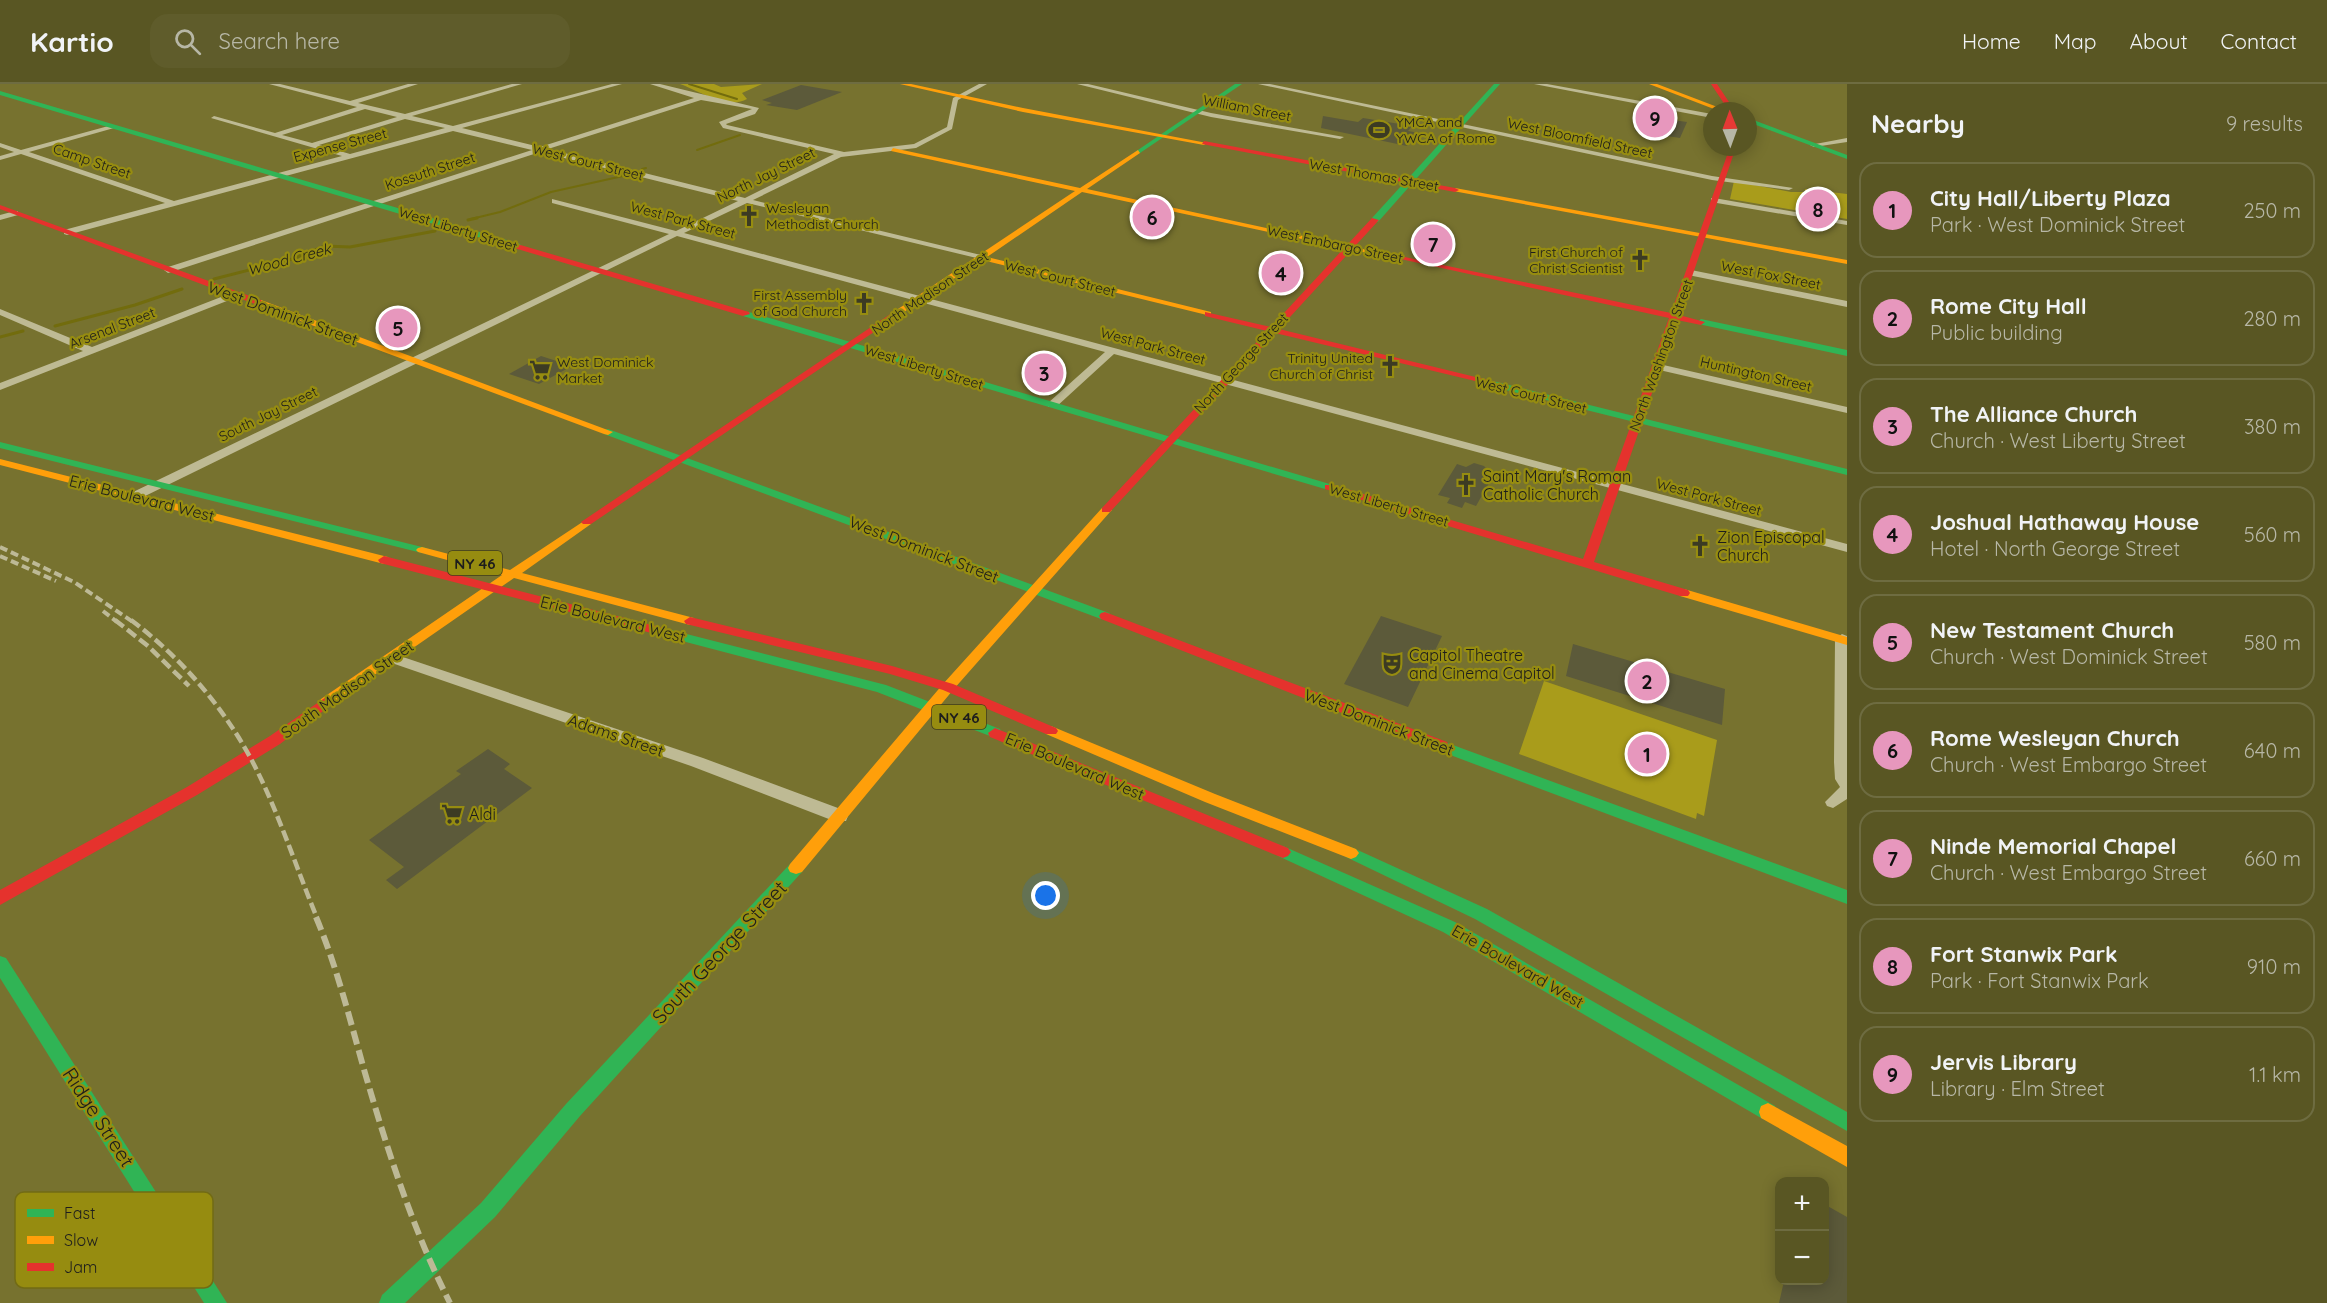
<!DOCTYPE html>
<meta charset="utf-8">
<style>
body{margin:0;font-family:Quicksand,sans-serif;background:#5f5c2b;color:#f1f3f6}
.controls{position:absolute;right:18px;bottom:18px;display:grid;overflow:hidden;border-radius:12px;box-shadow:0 3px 15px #0003}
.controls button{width:54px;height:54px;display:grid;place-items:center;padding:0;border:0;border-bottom:2px solid #6e6c41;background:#595623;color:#f1f3f6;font:30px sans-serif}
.compass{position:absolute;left:1703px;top:18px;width:54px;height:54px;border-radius:50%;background:#595623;box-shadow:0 3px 15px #0003;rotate:359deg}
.you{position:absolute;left:1046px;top:812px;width:21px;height:21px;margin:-15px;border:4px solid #fff;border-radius:50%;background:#1a73e8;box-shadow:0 0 0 9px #1a73e833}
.badge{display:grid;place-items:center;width:39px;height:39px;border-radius:50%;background:#e797bd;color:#111;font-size:20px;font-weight:700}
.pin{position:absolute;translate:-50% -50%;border:3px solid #fff;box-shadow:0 2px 6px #0006}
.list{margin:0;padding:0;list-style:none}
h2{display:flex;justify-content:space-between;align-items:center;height:78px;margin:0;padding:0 24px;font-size:26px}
h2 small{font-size:20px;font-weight:400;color:#b7b7a6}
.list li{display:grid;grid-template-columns:39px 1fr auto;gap:18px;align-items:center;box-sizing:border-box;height:96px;margin:0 12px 12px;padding:0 12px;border:2px solid #6e6c41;border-radius:18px}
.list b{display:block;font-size:22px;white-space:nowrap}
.list p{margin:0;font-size:20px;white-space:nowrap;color:#b7b7a6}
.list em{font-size:20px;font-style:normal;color:#b7b7a6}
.icon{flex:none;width:33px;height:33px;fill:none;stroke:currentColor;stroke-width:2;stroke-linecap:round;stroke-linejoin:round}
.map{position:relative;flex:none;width:1847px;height:1219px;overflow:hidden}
header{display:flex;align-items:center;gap:36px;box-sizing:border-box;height:84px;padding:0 30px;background:#595623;border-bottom:2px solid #6e6c41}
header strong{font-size:28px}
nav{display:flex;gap:33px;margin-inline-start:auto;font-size:21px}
.search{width:420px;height:54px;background:#5f5c2b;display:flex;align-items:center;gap:15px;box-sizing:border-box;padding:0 21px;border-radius:18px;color:#b7b7a6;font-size:22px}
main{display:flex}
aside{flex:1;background:#595623}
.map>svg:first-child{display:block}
</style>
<header>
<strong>Kartio</strong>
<div class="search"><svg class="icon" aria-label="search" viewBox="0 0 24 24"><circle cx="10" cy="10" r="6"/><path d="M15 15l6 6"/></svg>Search here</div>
<nav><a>Home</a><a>Map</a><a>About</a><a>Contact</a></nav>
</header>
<main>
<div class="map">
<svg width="1847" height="1219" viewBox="0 0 1847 1219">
<rect width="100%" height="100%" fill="#77722f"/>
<g fill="#a99c1b">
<path d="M680 0H714L721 3 762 0 742 9 747 15C728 26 699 7 680 0Z"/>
<polygon points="1734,97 1791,108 1805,108 1805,105 1847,110 1847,135 1730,115"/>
<polygon points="1544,597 1717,656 1704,732 1697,729 1696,735 1519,670"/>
</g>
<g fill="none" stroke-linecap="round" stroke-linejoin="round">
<g stroke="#726c0d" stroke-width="2">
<polyline points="689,0 737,15"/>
<polyline points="697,66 740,51"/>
<polyline points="642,85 646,84"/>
<polyline points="471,135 500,128 551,108 623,92"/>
</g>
<g stroke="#726c0d" stroke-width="3">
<polyline points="468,136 477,134"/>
<polyline points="214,195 292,175 325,162 350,163 435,147"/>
<polyline points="55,242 135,221 182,205"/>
<polyline points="0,253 23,247"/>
</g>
</g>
<g fill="#5c5a3a">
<polygon points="801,1 842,8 797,26 766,21 772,19 762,16"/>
<polygon points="1323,32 1358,38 1363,34 1412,42 1408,47 1419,49 1407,62 1321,44"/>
<polygon points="1644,32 1687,38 1680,54 1635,47"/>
<polygon points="541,272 572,282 539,300 509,290"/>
<polygon points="1041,280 1061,286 1043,301 1024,296"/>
<polygon points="1474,379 1484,382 1493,392 1476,422 1465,418 1462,424 1447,419 1450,414 1438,411 1457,380 1466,383"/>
<polygon points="1381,532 1442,552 1408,623 1344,600"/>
<polygon points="1573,560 1725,605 1722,641 1566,592"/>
<polygon points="488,665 510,680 504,685 532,704 397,805 386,796 404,783 369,756 461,690 456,687"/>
<polygon points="1824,1120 1847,1133 1847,1219 1779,1219 1784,1197 1824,1197"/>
</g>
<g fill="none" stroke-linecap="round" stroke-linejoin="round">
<g fill="#beba94" fill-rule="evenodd">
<path d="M269 0H280L350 17 408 0H418L358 19 405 30 512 0H522L412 32 453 42 612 0H622L462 44 540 63 694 14 650 0H660L759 24 755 30 726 40 727 41 844 68 914 60 947 43 953 14 979 0H987L958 16 952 45 916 64 841 73 753 116 985 172V176L747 119 684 149 1847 460V468L1114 270 1056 323H1048V319L1105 268 677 152 139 415H131V409L669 150 552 119V115L676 147 738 117 540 68 168 189 164 186 165 184 532 66 453 47 67 151 64 150V146L165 119 21 70 0 76V72L14 68 0 63V59L21 66 112 41 114 44 29 68 174 117 342 72 211 34 214 32 275 49 357 23ZM701 16 752 25 719 38 723 44 834 70 745 114 548 65ZM365 25 397 33 312 59 282 51ZM405 35 445 44 350 70 319 61Z"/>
<polygon points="1077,0 1088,0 1211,29 1344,53 1340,55 1211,33"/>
<polygon points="1258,0 1270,0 1712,92 1793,104 1789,106 1712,96"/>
<polygon points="1534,0 1547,0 1712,30 1712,34"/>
<polygon points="1847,54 1847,58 1814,63 1810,61"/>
<polygon points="1714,114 1847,137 1847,141 1711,118 1711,114"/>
<polygon points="15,127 18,127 18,131 0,136 0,131"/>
<polygon points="1691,186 1847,217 1847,223 1688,191 1686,189"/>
<polygon points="234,208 239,211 237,213 0,306 0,299 83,267 0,231 0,225 92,263"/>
<polygon points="1659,280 1847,323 1847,329 1655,285 1654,283"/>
<polygon points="1842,550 1847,552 1847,715 1833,724 1827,722 1825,718 1840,703 1835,695 1834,678 1835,555"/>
<polygon points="391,569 703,674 846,727 848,732 846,737 834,737 691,682 386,577 384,574"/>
</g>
<g fill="#30b455" fill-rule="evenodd">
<polygon points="1235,0 1242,0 1140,69 1135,68"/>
<polygon points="1494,0 1500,0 1378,138 1372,138 1372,134"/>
<polygon points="0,7 520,160 521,162 514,164 0,11"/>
<polygon points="1748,34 1847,71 1847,75 1748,38"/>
<polygon points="743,228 749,228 1333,401 1334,403 1333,405 1325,405 743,232"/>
<polygon points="1701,235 1847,266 1847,272 1698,240 1697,238"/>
<polygon points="1493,297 1847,385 1847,391 1490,302 1490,298"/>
<polygon points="608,345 1109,529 1111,532 1109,535 1101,535 604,350 604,346"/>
<polygon points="0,358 426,464 428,466 422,469 0,364"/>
<polygon points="667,545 886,601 1000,645 1002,649 995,654 877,608 663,552 661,549"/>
<polygon points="1442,657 1847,806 1847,820 1437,666 1435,662 1437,658"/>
<polygon points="1283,762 1455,838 1775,1022 1777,1028 1775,1034 1768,1037 1761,1034 1443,848 1278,772 1275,768 1278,764"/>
<polygon points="1351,763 1487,825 1847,1028 1847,1047 1475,835 1346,773 1343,769 1346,765"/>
<polygon points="796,778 802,780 804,784 802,788 580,1032 495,1133 405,1219 379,1219 382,1211 481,1119 566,1020 790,780"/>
<polygon points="0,872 6,874 227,1219 204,1219 0,894"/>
</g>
<g fill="#ff9f0a" fill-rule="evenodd">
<polygon points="900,0 911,0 1023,24 1207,59 1204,61 1023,28"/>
<polygon points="1649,0 1657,0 1728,27 1719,27"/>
<polygon points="893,64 1080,104 1138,66 1140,69 1087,105 1404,174 1400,176 1082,108 987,173 1211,228 1211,232 982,176 895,234 892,233 892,229 1075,107 891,67"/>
<polygon points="1455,104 1847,176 1847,180 1453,107 1451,106"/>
<polygon points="255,216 261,216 613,348 608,351 604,350 255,220"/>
<polygon points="0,375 388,473 390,476 384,480 0,381"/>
<polygon points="1106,423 1112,426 1110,428 953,606 802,788 796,790 790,788 788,784 790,780 943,600 1102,424"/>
<polygon points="587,435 591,436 591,440 522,489 694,534 696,537 694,540 690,541 514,494 331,621 321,621 319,618 321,615 502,491 418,468 416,466 418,464 422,463 510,486"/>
<polygon points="1684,505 1847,553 1847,561 1680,512 1678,509"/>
<polygon points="1051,642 1215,710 1356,765 1359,769 1356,773 1351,775 1346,773 1205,718 1046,650 1044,647"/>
<polygon points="1768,1019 1847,1062 1847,1083 1761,1034 1759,1028 1761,1022"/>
</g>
<g fill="#e5322d" fill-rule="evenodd">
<polygon points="1711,0 1717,0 1735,27 1729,27"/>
<polygon points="1204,57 1455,104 1459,106 1455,108 1202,60"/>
<polygon points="1730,63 1736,63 1679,231 1705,238 1701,241 1677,236 1594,478 1688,506 1690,509 1688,512 1680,512 1325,405 1325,401 1333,401 1583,475 1669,234 1396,174 1400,172 1671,229"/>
<polygon points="0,121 261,216 262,218 255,220 0,125"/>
<polygon points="1372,134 1379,136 1279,245 1496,298 1496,302 1275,249 1110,428 1102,428 1102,424 1267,247 1205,232 1205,228 1271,243"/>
<polygon points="517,160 749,228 750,230 743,232 514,164 513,162"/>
<polygon points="892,229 899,231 591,440 583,440 581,438"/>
<polygon points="384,472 667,545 673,549 667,553 380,479 378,476"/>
<polygon points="1105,528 1447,658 1449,662 1447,666 1437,666 1101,535 1099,532 1101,529"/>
<polygon points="690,533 892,582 953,600 1056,644 1058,647 1056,650 1046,650 943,606 890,590 686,540 684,537"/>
<polygon points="326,613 331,615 333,618 331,621 280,660 197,711 0,821 0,806 187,703 270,652"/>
<polygon points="995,644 1288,764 1291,768 1288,772 1283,774 1278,772 990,653 988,649"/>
</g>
<g stroke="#bdb996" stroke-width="4" stroke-dasharray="8 4" stroke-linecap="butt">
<polyline points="0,463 74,498 133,538"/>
<polyline points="0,472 56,497"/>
<polyline points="103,527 117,538"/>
</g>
<g stroke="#bdb996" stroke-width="4.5" stroke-dasharray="11 4.5" stroke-linecap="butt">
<polyline points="115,536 148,562 189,602"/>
<path d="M131 536C180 573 221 620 250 673 276 721 296 783 317 834"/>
</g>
<path stroke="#bdb996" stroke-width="6" stroke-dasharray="14 6" stroke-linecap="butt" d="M316 833C337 883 350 936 365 989 388 1068 413 1146 450 1219"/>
</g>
<defs>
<symbol id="stadium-bare" viewBox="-9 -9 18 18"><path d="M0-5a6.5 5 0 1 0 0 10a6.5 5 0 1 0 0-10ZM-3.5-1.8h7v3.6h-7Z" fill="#3c3b23" stroke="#968c10" stroke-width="2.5" paint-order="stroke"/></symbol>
<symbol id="church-bare" viewBox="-9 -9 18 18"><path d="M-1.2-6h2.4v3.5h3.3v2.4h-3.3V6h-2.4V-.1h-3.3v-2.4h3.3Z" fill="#3c3b23" stroke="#968c10" stroke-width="2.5" paint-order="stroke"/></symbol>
<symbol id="supermarket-bare" viewBox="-9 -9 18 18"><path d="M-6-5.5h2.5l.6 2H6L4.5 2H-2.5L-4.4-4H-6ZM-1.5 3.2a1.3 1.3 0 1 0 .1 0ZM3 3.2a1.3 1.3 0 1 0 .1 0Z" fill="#3c3b23" stroke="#968c10" stroke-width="2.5" paint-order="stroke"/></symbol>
<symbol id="theatre-bare" viewBox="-9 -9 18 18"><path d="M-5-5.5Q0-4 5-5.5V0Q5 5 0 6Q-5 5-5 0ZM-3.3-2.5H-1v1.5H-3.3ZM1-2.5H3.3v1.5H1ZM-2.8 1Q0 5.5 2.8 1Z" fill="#3c3b23" stroke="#968c10" stroke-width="2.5" paint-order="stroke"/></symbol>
</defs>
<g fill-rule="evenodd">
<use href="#stadium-bare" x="1364" y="31" width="30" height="30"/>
<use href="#church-bare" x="734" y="117" width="30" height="30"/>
<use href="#church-bare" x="1625" y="161" width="30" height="30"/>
<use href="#church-bare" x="849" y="204" width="30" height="30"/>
<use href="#church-bare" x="1375" y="267" width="30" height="30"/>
<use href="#supermarket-bare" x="525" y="271" width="30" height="30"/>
<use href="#church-bare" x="1451" y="386" width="30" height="30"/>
<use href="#church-bare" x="1685" y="447" width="30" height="30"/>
<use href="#theatre-bare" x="1377" y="565" width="30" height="30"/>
<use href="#supermarket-bare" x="437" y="715" width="30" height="30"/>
</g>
<g text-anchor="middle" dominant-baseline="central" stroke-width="4.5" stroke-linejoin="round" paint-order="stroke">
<g font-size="14" fill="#1d1d1d" stroke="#968c10">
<text transform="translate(1247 24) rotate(11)">William Street</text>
<text transform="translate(1580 54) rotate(12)">West Bloomfield Street</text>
<text transform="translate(340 61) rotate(-15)">Expense Street</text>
<text transform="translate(92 77) rotate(19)">Camp Street</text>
<text transform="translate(588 78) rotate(14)">West Court Street</text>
<text transform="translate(430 87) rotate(-18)">Kossuth Street</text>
<text transform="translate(766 91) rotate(-26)">North Jay Street</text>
<text transform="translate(1374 91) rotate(10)">West Thomas Street</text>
<text transform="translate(683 136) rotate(15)">West Park Street</text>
<text transform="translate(458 145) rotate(17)">West Liberty Street</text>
<text transform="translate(1335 160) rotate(12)">West Embargo Street</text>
<text transform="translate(1771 191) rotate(11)">West Fox Street</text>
<text transform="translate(1060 194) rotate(14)">West Court Street</text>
<text transform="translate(930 209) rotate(-34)">North Madison Street</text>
<text transform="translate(112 244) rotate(-21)">Arsenal Street</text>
<text transform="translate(1153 262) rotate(15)">West Park Street</text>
<text transform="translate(1661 271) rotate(-70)">North Washington Street</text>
<text transform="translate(1241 279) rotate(-47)">North George Street</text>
<text transform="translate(924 283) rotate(17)">West Liberty Street</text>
<text transform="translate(1756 290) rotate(13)">Huntington Street</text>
<text transform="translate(1531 311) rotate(14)">West Court Street</text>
<text transform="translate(268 330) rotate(-26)">South Jay Street</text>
<text transform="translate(1709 413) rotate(15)">West Park Street</text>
<text transform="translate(1389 421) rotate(16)">West Liberty Street</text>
</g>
<g font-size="14" fill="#1d1d1d" stroke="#968c10" text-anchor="start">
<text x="1396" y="38">YMCA and<tspan x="1396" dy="16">YWCA of Rome</tspan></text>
<text x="766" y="124">Wesleyan<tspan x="766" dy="16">Methodist Church</tspan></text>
<text x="1623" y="168" text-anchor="end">First Church of<tspan x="1623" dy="16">Christ Scientist</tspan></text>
<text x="847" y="211" text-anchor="end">First Assembly<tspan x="847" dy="16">of God Church</tspan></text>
<text x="1373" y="274" text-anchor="end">Trinity United<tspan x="1373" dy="16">Church of Christ</tspan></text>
<text x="557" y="278">West Dominick<tspan x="557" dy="16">Market</tspan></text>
</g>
<g font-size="15" font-style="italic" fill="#1d1c19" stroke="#968c10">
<text transform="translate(289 175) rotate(-15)">Wood Creek</text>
</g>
<g fill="#968c10" stroke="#413e19" stroke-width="1.5">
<rect x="448" y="467" width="54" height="24" rx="4.5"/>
<rect x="932" y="621" width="54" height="24" rx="4.5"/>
</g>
<g font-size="15" font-weight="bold" fill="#1d1d1d">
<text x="475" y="479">NY 46</text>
<text x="959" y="633">NY 46</text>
</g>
<g font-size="16" fill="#1d1d1d" stroke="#968c10">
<text transform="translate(283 229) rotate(20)">West Dominick Street</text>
<text transform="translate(142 414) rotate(14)">Erie Boulevard West</text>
<text transform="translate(924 465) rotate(21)">West Dominick Street</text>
<text transform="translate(613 535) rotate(14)">Erie Boulevard West</text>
<text transform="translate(347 605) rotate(-35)">South Madison Street</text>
<text transform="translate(1379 638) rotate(21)">West Dominick Street</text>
<text transform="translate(616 651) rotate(19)">Adams Street</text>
<text transform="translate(1075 682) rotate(23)">Erie Boulevard West</text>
<text transform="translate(1518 882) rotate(30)">Erie Boulevard West</text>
</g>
<g font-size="16" fill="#1d1d1d" stroke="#968c10" text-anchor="start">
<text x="1483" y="392">Saint Mary's Roman<tspan x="1483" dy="18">Catholic Church</tspan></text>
<text x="1717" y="453">Zion Episcopal<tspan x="1717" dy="18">Church</tspan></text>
<text x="1409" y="571">Capitol Theatre<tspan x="1409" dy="18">and Cinema Capitol</tspan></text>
<text x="469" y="730">Aldi</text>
</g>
<g font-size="20" fill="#1d1d1d" stroke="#968c10">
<text transform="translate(719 868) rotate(-47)">South George Street</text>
<text transform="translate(99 1033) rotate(57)">Ridge Street</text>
</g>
</g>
<rect x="15" y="1108" width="198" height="96" rx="9" fill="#968c10" stroke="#726b14" stroke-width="1.5"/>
<rect x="27" y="1125" width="27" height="8" fill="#30b455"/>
<rect x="27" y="1152" width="27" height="8" fill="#ff9f0a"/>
<rect x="27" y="1179" width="27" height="8" fill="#e5322d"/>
<g font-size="16" fill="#1d1d1d">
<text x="64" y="1135">Fast</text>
<text x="64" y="1162">Slow</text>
<text x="64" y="1189">Jam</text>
</g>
</svg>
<div class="controls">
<button>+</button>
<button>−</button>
</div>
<svg class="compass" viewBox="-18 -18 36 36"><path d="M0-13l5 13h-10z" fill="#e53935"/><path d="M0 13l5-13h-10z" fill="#b7b7a6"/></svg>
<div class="you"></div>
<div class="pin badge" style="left:1647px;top:670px">1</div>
<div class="pin badge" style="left:1647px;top:597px">2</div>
<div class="pin badge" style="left:1044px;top:289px">3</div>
<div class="pin badge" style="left:1281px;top:189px">4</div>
<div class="pin badge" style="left:398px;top:244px">5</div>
<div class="pin badge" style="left:1152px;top:133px">6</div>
<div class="pin badge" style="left:1433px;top:160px">7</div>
<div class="pin badge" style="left:1818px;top:125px">8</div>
<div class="pin badge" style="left:1655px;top:34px">9</div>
</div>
<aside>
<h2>Nearby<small>9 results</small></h2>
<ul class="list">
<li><span class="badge">1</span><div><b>City Hall/Liberty Plaza</b><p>Park · West Dominick Street</p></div><em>250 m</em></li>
<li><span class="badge">2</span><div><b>Rome City Hall</b><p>Public building</p></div><em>280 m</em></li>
<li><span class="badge">3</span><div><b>The Alliance Church</b><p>Church · West Liberty Street</p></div><em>380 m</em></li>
<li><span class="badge">4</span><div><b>Joshual Hathaway House</b><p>Hotel · North George Street</p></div><em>560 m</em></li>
<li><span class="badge">5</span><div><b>New Testament Church</b><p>Church · West Dominick Street</p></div><em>580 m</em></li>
<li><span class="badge">6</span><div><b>Rome Wesleyan Church</b><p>Church · West Embargo Street</p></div><em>640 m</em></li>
<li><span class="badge">7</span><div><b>Ninde Memorial Chapel</b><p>Church · West Embargo Street</p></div><em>660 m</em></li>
<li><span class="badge">8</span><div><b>Fort Stanwix Park</b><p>Park · Fort Stanwix Park</p></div><em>910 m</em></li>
<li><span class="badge">9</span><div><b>Jervis Library</b><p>Library · Elm Street</p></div><em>1.1 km</em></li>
</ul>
</aside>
</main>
